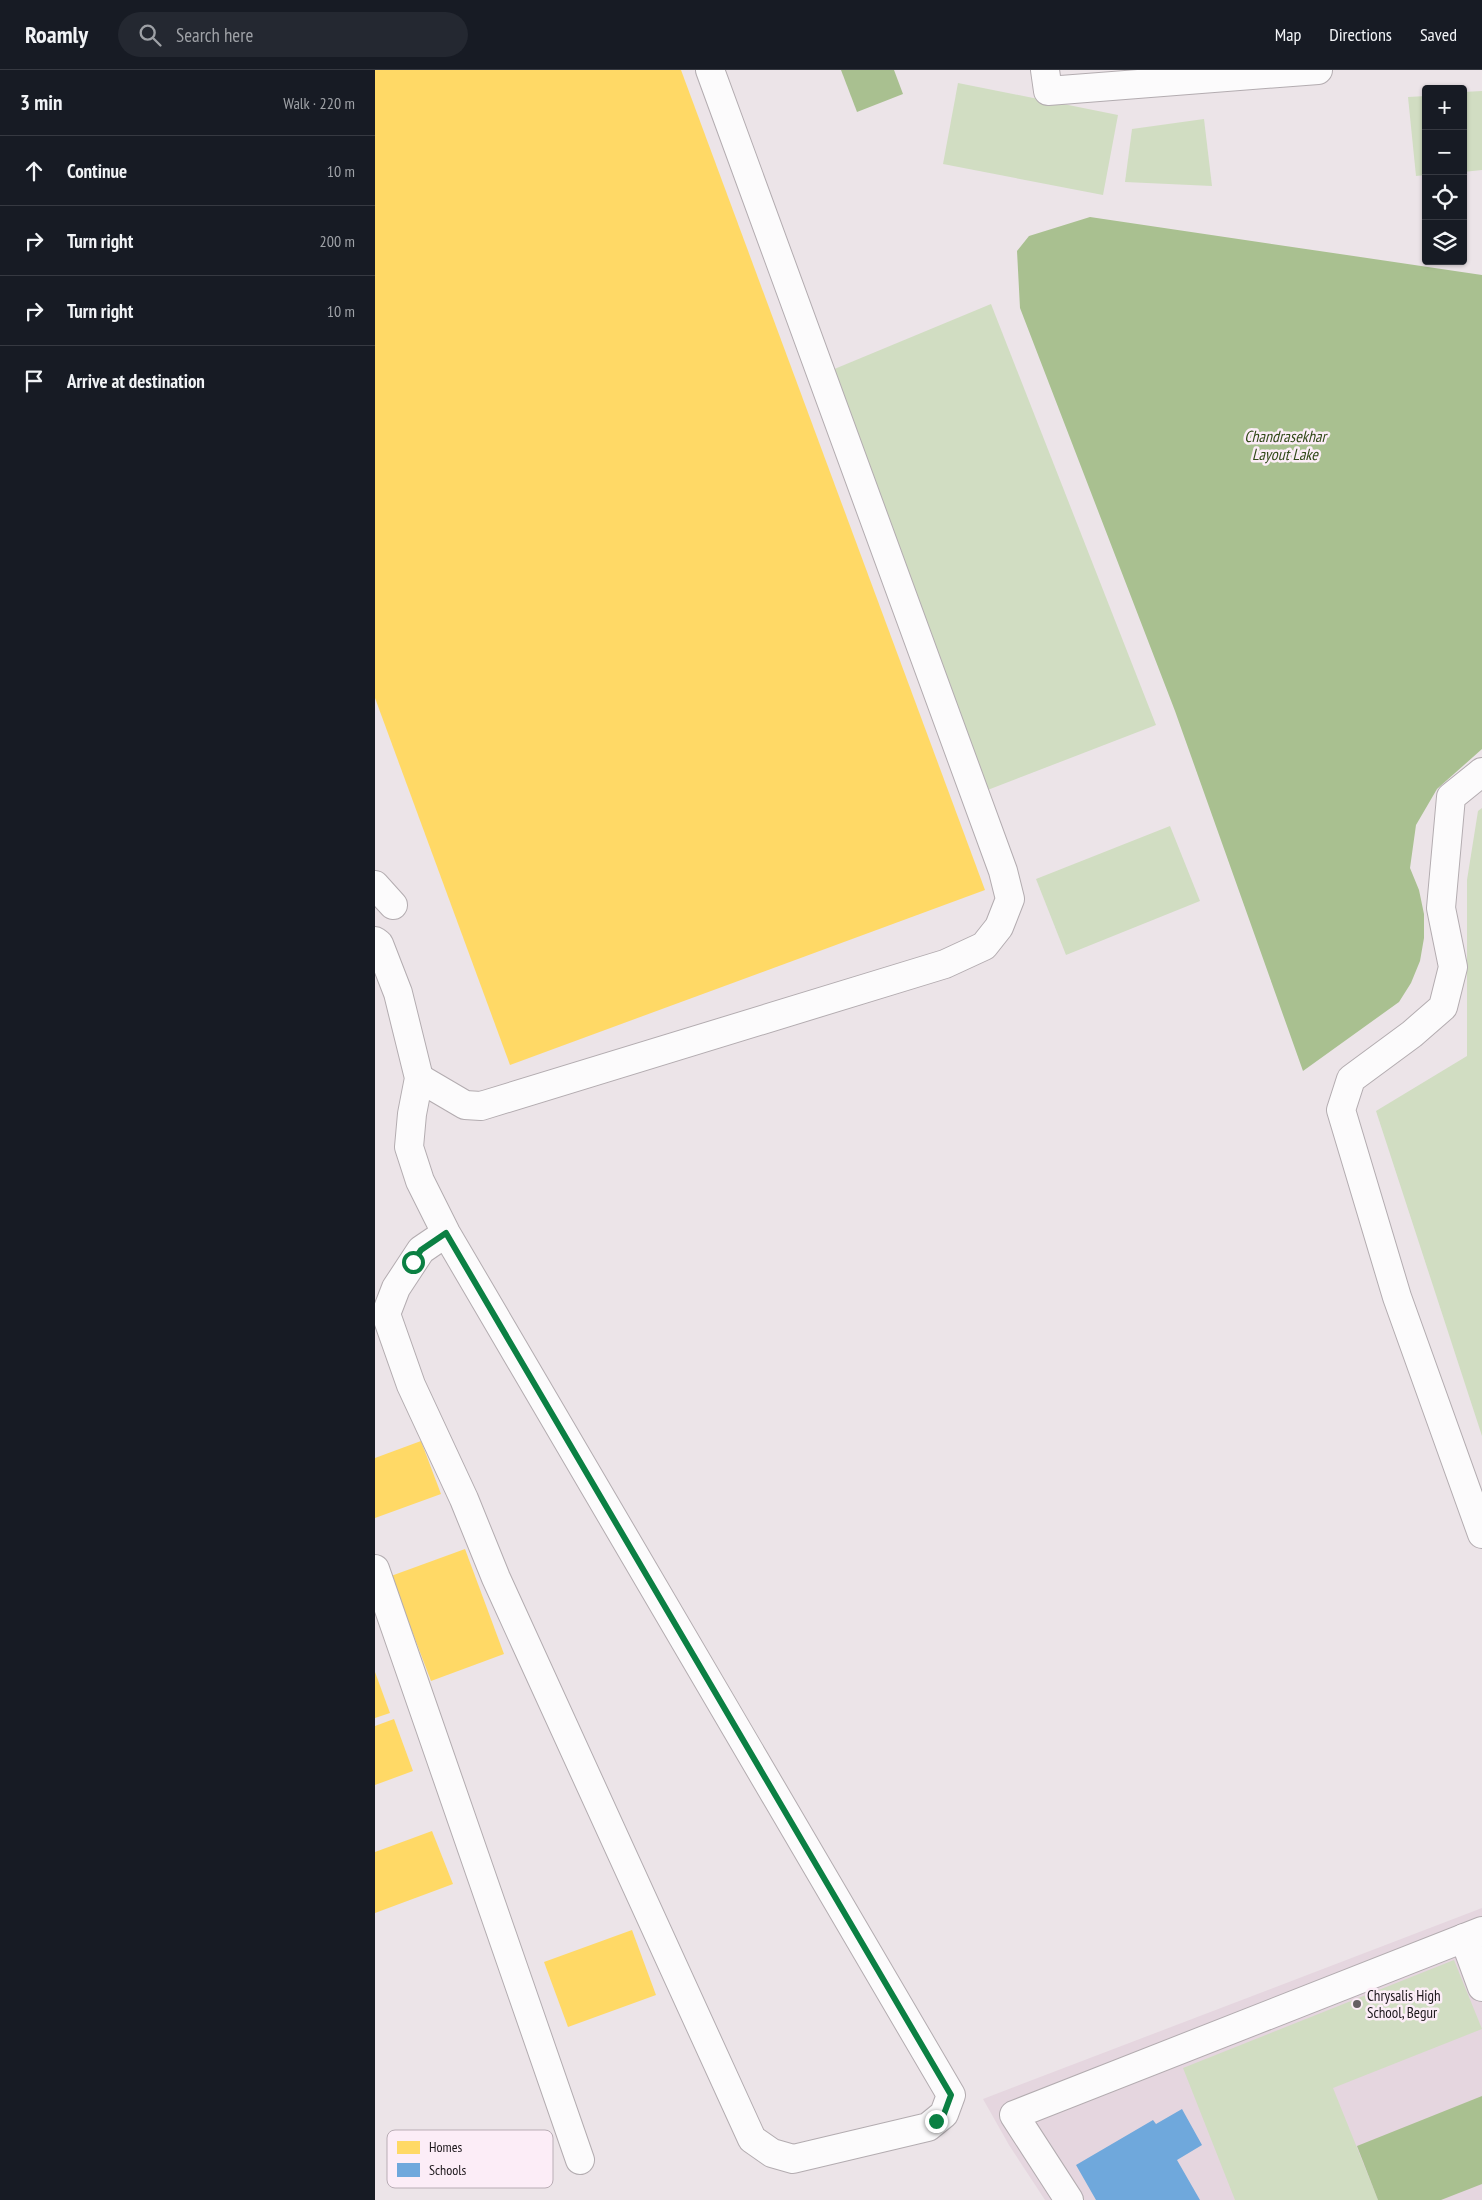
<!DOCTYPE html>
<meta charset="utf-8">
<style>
body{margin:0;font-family:"PT Sans Narrow",sans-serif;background:#242831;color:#f1f3f6}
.controls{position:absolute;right:15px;top:15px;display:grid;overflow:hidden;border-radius:5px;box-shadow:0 1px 4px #0004}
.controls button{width:45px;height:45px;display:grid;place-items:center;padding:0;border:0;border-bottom:1px solid #363941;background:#171b24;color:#f1f3f6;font:25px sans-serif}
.stop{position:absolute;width:15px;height:15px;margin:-11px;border:4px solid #0b8043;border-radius:50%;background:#fff}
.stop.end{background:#0b8043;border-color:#fff;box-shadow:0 1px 5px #0008}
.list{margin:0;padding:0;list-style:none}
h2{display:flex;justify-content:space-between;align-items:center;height:65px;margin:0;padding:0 20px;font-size:21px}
h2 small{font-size:16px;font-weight:400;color:#9ea1a6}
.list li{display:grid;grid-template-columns:32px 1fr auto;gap:15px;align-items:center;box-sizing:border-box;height:70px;padding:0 20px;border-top:1px solid #363941}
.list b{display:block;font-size:19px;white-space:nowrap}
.list em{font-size:16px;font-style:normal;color:#9ea1a6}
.icon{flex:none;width:28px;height:28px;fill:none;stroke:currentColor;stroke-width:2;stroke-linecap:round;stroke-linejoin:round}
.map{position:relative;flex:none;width:1107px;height:2130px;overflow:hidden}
header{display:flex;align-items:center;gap:30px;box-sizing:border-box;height:70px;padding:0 25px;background:#171b24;border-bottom:1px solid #363941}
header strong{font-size:24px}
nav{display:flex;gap:28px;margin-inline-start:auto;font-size:18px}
.search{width:350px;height:45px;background:#242831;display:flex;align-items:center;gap:12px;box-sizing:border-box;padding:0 18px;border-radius:28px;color:#9ea1a6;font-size:19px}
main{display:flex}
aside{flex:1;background:#171b24}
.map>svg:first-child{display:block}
</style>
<header>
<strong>Roamly</strong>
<div class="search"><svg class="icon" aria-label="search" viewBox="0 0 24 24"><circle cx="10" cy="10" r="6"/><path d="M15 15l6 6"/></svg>Search here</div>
<nav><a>Map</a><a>Directions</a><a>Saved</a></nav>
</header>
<main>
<aside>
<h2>3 min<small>Walk · 220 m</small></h2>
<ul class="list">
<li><svg class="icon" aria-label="ahead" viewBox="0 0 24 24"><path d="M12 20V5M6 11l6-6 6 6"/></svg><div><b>Continue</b></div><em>10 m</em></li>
<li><svg class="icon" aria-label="right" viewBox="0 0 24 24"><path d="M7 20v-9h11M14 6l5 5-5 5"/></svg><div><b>Turn right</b></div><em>200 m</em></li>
<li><svg class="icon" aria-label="right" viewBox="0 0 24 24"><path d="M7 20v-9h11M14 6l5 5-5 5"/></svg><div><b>Turn right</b></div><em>10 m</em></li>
<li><svg class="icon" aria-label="arrive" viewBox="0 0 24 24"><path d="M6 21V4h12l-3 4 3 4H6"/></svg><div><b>Arrive at destination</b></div></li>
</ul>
</aside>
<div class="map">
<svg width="1107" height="2130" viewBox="0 0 1107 2130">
<rect width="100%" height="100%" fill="#ece4e8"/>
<polygon fill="#e5d6df" points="1107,1838 1107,2130 670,2130 634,2075 608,2029"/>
<g fill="#d1ddc2">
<polygon points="583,13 743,45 728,125 568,94"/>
<polygon points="1107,21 1107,100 1088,102 1088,22"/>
<polygon points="1051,26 1051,105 1041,106 1033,27"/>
<polygon points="829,49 837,116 750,112 757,59"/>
<polygon points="616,234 781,655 610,721 457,300"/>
<polygon points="1107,738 1107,1366 1001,1041 1092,986 1092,810 1103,741"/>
<polygon points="795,756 825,831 691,885 661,809"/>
<polygon points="1079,1890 1107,1959 958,2018 1003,2130 860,2130 808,1998"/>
</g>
<g fill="#a9c090">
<polygon points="466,0 519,0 528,24 482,42"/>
<polygon points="715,147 1107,205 1107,679 1062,719 1041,755 1035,798 1044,820 1049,844 1049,868 1045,891 1036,913 1024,932 928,1001 800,641 645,238 642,181 654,166"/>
<polygon points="1107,2026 1107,2114 1066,2130 1003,2130 982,2076"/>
</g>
<g fill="#ffd966">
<polygon points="0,0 306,0 610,820 135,995 0,628"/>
<polygon points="46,1371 66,1424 0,1448 0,1388"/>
<polygon points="90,1479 129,1584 56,1611 16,1506"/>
<polygon points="0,1602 15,1643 0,1648"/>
<polygon points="19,1649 38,1701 0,1715 0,1656"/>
<polygon points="57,1761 78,1814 0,1843 0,1782"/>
<polygon points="257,1860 281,1925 193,1957 169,1892"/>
</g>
<polygon fill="#6fa8dc" points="807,2039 827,2075 802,2090 825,2130 721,2130 701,2095 778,2050 781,2054"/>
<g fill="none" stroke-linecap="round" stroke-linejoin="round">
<defs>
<g id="minor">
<polyline points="670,0 673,21 943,0"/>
<polyline points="1107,702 1076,727 1066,838 1078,897 1068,937 1037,964 976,1009 966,1040 1022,1227 1107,1464"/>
<polyline points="0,815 18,835"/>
<polyline points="0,871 4,874 23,923 44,1008 37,1044 34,1077 45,1111 71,1163 576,2025 569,2044 553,2057 418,2089 397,2083 377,2069 121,1508 89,1429 36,1315 11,1244 21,1218 46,1180 71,1163"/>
<polyline points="44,1008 90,1035 106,1036 570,894 609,876 624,857 635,829 628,801 335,0"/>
<polyline points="0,1499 205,2090"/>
<polyline points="1089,1868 1107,1917"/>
<polyline points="694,2130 639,2045 1107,1861"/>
</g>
</defs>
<use href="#minor" stroke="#b3acb0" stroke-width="30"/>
<use href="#minor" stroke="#fcfbfc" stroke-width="28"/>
</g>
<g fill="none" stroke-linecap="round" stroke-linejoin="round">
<polyline stroke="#0b8043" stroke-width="6" points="38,1192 46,1180 71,1163 576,2025 569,2044 561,2051"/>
</g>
<circle fill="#655f63" stroke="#fcedf7" stroke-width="2" cx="982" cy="1934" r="5"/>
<g text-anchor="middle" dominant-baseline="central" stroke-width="5" stroke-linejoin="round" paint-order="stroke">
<g font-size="15" fill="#1c171b" stroke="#fcedf7" text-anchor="start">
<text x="992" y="1925">Chrysalis High<tspan x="992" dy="17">School, Begur</tspan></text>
</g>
<g font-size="16" font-style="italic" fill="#314918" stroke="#fcedf7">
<text x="910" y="366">Chandrasekhar<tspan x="910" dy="18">Layout Lake</tspan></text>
</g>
</g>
<rect x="12" y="2060" width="166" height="58" rx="8" fill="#fcedf7" stroke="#b9adb5" stroke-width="1"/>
<rect x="22" y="2071" width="23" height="13" fill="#ffd966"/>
<rect x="22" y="2093" width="23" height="14" fill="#6fa8dc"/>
<g font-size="14" fill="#1c171b">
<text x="54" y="2082">Homes</text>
<text x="54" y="2105">Schools</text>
</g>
</svg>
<div class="controls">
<button>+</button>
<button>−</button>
<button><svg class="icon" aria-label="locate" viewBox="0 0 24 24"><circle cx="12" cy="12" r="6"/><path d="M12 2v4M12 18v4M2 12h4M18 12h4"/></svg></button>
<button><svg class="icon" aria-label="layers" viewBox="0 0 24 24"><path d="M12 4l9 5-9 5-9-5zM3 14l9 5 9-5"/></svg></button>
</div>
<div class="stop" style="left:38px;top:1192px"></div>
<div class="stop end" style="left:561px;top:2051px"></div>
</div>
</main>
